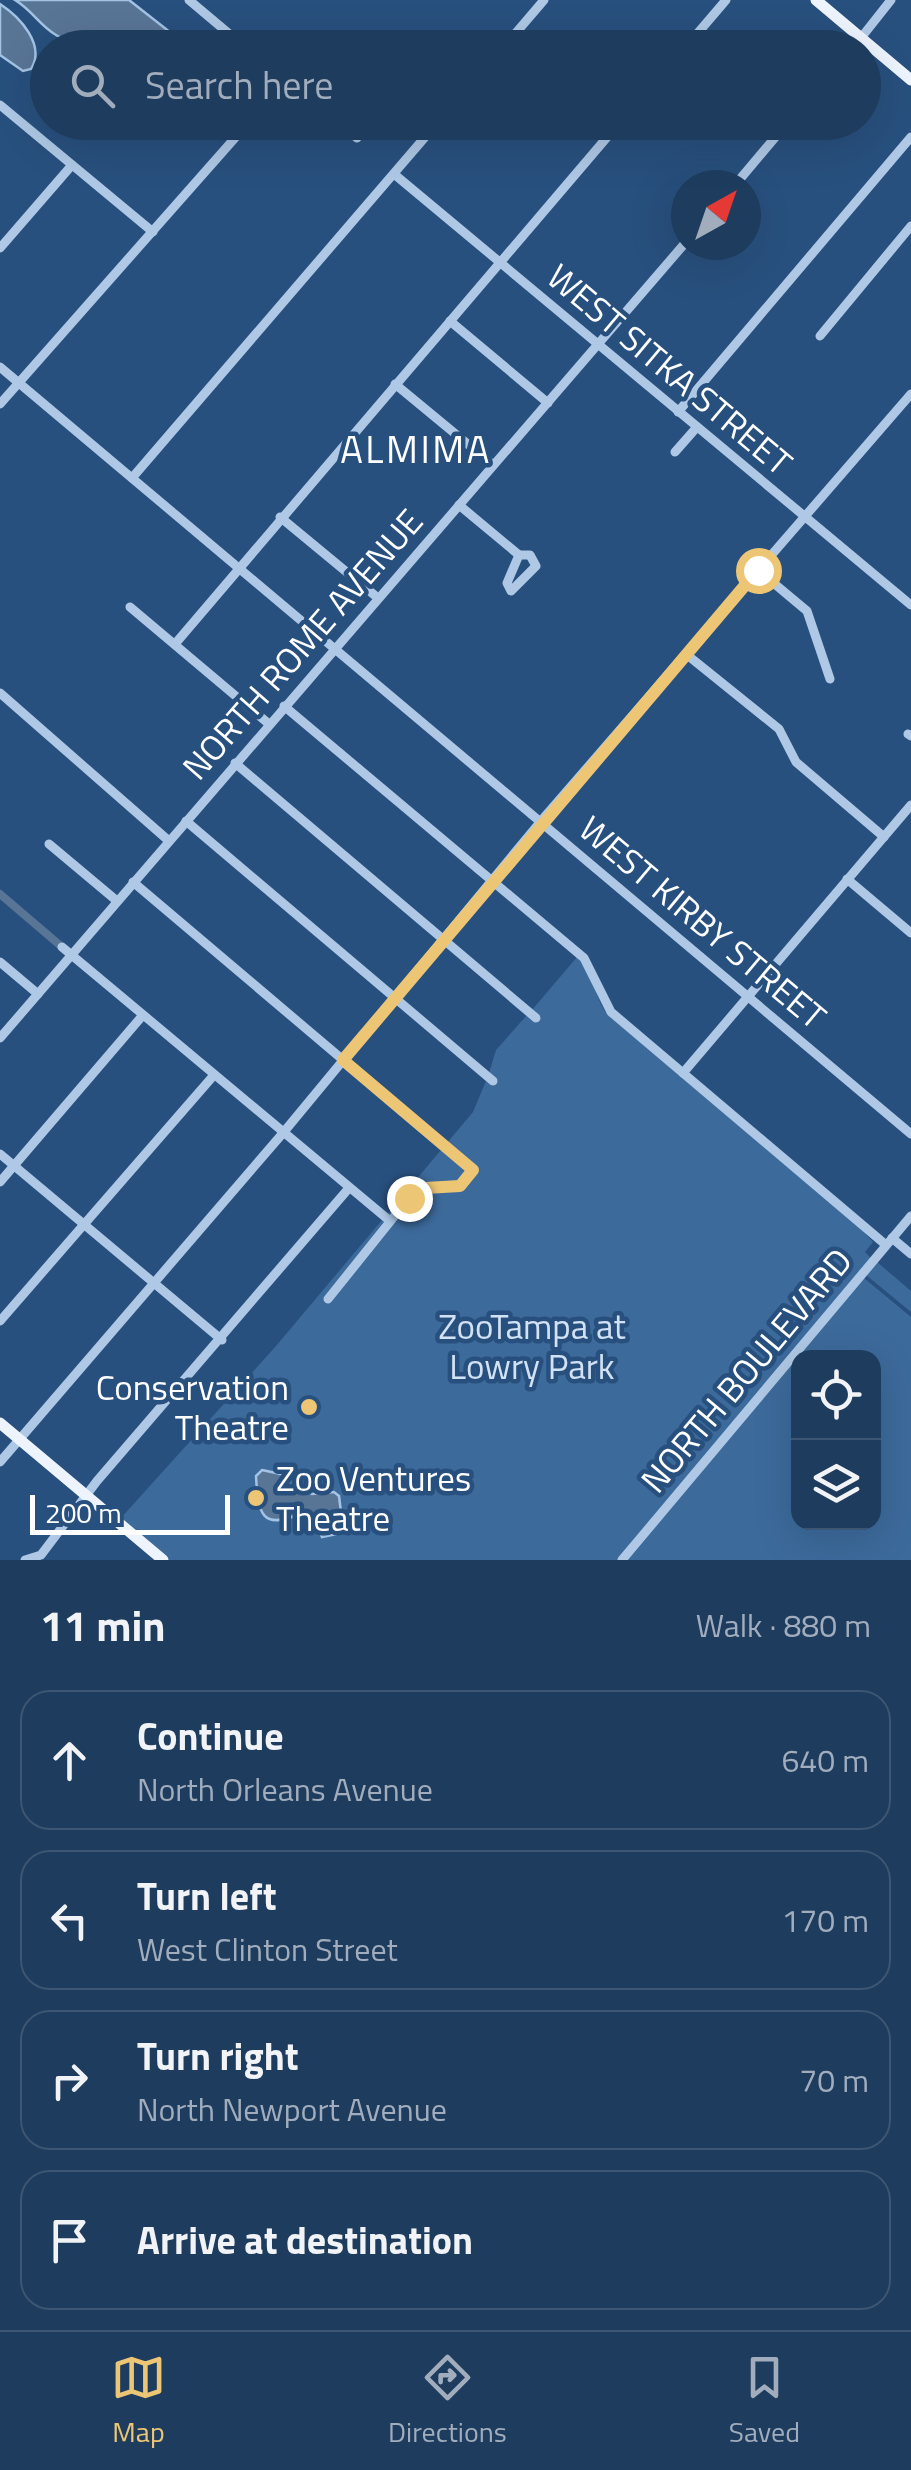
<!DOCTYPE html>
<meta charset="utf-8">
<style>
body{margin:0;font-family:"Titillium Web",sans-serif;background:#2b4767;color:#f1f3f6}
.controls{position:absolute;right:30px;bottom:30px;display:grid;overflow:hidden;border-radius:20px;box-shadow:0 10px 40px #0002}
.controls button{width:90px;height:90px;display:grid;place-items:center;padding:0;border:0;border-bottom:2px solid #3c5673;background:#1e3c5e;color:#f1f3f6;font:50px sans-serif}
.compass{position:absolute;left:671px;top:170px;width:90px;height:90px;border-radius:50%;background:#1e3c5e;box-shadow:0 10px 40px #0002;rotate:40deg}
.scale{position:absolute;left:30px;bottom:25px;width:200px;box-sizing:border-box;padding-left:10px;border:5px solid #fff;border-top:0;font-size:28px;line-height:35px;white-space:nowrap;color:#fff;-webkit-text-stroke:8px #28507e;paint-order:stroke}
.stop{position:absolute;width:30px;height:30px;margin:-22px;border:8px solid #ecc675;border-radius:50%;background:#fff}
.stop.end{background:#ecc675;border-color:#fff;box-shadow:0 2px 10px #0008}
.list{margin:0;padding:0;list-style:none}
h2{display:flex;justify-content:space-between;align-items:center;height:130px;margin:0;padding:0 40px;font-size:42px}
h2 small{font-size:32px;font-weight:400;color:#a1adbc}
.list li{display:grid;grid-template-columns:65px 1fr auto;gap:30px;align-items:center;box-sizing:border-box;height:140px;margin:0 20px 20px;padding:0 20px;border:2px solid #3c5673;border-radius:30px}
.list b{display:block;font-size:38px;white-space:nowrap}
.list p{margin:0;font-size:32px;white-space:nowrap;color:#a1adbc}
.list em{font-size:32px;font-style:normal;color:#a1adbc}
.icon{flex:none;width:55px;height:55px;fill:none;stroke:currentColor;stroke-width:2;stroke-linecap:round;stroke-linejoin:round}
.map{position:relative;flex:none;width:911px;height:1560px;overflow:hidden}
.search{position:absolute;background:#1e3c5e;box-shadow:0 10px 40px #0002;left:30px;right:30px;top:30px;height:110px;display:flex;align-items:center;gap:25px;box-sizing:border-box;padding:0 35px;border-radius:55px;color:#a1adbc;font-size:38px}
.sheet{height:770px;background:#1e3c5e}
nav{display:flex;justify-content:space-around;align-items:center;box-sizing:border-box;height:140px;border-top:2px solid #3c5673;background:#1e3c5e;font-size:28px;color:#a1adbc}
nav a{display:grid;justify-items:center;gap:5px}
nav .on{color:#ecc675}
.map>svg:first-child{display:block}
</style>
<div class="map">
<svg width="911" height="1560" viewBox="0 0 911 1560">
<rect width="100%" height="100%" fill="#28507e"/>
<g fill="#3c6a9b" fill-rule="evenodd">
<path d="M577 957C594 973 594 998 608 1015L858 1226 873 1242 865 1252 871 1258 618 1560H169L120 1519 276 1346 473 1112 486 1081 493 1086 498 1081 489 1073 496 1050 527 1015 537 1023 541 1017 532 1010Z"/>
<polygon points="877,1262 911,1291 911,1312 866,1275"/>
<path d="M864 1278 911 1317V1560H626ZM798 1358H874V1522H798Z"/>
</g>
<g fill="#597596" stroke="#a3c3e5" stroke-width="2.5">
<path d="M15 0H129L189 47C147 48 92 57 56 35 39 25 33 11 15 0Z"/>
<path d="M0 4C20 17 46 45 31 69L23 71 0 55Z"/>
<path d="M262 1470 290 1476 312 1494 334 1492 339 1496 342 1520 337 1534 322 1537 315 1522 300 1514C262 1530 258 1515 256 1476Z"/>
</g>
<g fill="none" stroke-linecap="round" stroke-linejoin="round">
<polyline stroke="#597596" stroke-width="8" points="0,894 62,947"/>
<g stroke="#aec8e5" stroke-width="9">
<polyline points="189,0 246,48"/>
<polyline points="503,48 544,0"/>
<polyline points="685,48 726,0"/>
<polyline points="853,48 891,0"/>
<polyline points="0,105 153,232"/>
<polyline points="338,122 357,138"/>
<polyline points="394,174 911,605"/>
<polyline points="735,185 788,122"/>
<polyline points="0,248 72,165"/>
<polyline points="450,321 548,403"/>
<polyline points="820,336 911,226"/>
<polyline points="0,367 911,1134"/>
<polyline points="395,384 493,465"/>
<polyline points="0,404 249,122"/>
<polyline points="678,412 911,137"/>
<polyline points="675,452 697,427"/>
<polyline points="132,478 438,122"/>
<polyline points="459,505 519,555"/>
<polyline points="280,517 378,598"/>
<polygon points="519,555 530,555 536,566 511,591 507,583"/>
<polyline points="758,570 807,611 830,679"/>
<polyline points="130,607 269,724"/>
<polyline points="175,644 620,122"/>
<polyline points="686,654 779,729 796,762 884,837"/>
<polyline points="0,693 169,841"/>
<polyline points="284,706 584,958 611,1012 886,1245"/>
<polyline points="908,734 911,736"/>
<polyline points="235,763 536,1018"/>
<polyline points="186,821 493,1081"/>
<polyline points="49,844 117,901"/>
<polyline points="847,879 911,933"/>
<polyline points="133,882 473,1170 460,1185 425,1188 409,1198 328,1299"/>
<polyline points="62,947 390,1221"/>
<polyline points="0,962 38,994"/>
<polyline points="0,1038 686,242"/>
<polyline points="683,1073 911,805"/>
<polyline points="0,1154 222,1340"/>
<polyline points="0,1182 143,1015"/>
<polyline points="892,1238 911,1254"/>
<polyline points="0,1321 214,1075"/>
<polyline points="0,1462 283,1133 541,821 911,394"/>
<polyline points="25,1560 41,1555 97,1481 349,1188"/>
<polyline points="622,1560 911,1216"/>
</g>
<g stroke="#eef4fd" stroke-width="11">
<polyline points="816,0 911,80"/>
<polyline points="0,1423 163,1560"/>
</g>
</g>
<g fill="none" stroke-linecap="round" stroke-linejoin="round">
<polyline stroke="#ecc675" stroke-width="12" points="409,1198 425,1188 460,1186 473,1170 343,1060 758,570"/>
</g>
<g fill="#ecc675" stroke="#28507e" stroke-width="4">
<circle cx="309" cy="1407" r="10"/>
<circle cx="256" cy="1498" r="10"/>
</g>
<g text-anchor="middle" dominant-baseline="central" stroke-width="9" stroke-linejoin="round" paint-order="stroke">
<g font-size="35" fill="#fff" stroke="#28507e">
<text transform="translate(670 369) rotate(40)">WEST SITKA STREET</text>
<text transform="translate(302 644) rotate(-49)">NORTH ROME AVENUE</text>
<text transform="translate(703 922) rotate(40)">WEST KIRBY STREET</text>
<text transform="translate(746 1370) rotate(-50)">NORTH BOULEVARD</text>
</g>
<g font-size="35" fill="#d1e2f4" stroke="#28507e">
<text x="532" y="1326">ZooTampa at<tspan x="532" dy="40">Lowry Park</tspan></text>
</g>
<g font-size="35" fill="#fff" stroke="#28507e" text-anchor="end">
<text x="289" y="1387">Conservation<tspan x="289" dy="40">Theatre</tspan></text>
<text x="276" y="1478" text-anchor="start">Zoo Ventures<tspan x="276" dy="40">Theatre</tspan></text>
</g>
<g font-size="38" letter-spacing="2.5" fill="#fff" stroke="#28507e">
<text x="416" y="449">ALMIMA</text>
</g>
</g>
</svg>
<div class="controls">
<button><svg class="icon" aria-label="locate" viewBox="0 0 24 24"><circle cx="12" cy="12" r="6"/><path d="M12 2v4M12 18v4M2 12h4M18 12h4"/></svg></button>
<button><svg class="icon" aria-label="layers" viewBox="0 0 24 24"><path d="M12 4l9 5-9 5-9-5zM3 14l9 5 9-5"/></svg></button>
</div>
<svg class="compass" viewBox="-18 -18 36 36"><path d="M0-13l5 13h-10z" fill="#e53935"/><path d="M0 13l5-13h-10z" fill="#a1adbc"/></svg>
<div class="scale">200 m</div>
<div class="stop" style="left:758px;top:570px"></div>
<div class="stop end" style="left:409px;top:1198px"></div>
<div class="search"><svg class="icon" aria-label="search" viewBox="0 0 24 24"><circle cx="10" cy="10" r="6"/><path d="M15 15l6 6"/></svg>Search here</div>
</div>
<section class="sheet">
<h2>11 min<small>Walk · 880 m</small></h2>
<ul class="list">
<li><svg class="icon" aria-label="ahead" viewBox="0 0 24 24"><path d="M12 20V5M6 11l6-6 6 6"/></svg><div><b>Continue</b><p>North Orleans Avenue</p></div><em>640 m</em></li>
<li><svg class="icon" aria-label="left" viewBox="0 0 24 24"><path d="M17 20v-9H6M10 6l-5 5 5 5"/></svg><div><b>Turn left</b><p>West Clinton Street</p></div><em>170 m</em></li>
<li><svg class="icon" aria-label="right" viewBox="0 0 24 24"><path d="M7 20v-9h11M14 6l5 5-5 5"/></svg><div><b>Turn right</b><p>North Newport Avenue</p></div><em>70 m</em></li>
<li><svg class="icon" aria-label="arrive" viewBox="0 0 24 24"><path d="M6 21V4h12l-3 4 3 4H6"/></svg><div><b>Arrive at destination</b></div></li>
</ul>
</section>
<nav>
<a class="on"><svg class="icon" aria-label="map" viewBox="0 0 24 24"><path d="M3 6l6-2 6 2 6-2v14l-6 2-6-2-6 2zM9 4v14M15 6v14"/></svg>Map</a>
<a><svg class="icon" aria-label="directions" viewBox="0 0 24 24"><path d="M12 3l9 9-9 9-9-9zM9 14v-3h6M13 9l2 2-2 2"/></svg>Directions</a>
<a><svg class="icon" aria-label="saved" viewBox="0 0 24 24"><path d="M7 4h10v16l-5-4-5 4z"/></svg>Saved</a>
</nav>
